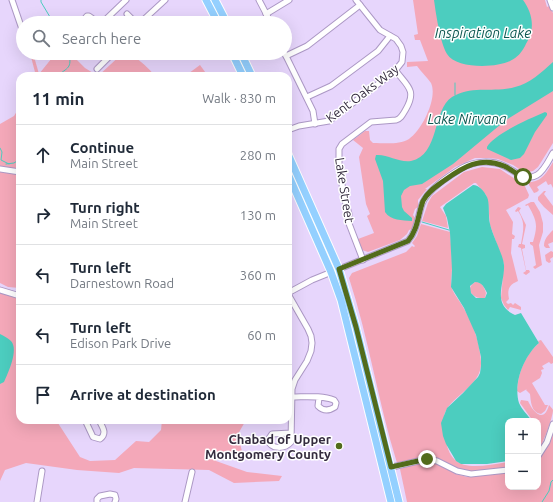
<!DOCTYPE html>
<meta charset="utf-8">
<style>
body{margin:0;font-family:Ubuntu,sans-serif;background:#f2f2f3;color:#1f2937}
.controls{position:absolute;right:12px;bottom:12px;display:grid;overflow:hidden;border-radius:8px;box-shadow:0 4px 16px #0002}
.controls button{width:36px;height:36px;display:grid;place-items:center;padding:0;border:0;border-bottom:1px solid #e0e1e3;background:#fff;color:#1f2937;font:20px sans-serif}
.stop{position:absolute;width:12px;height:12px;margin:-9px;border:3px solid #526b1b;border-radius:50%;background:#fff}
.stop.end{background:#526b1b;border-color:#fff;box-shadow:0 1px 4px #0008}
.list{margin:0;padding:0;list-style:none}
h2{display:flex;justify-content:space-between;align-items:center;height:52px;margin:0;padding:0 16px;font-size:17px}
h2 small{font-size:13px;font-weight:400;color:#747a83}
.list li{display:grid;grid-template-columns:26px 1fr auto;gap:12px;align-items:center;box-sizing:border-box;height:60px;padding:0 16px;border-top:1px solid #e0e1e3}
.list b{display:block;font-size:15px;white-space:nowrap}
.list p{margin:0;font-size:13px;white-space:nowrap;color:#747a83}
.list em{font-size:13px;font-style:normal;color:#747a83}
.icon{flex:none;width:22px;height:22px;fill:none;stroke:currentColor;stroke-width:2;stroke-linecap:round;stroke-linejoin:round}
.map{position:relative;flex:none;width:553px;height:502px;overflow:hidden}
.search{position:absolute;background:#fff;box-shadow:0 4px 16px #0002;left:16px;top:16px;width:276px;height:44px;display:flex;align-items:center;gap:10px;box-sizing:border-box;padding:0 14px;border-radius:22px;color:#747a83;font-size:15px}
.panel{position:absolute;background:#fff;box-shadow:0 4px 16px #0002;left:16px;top:72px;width:276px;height:352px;border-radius:12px}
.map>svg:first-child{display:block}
</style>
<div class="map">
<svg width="553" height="502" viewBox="0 0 553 502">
<rect width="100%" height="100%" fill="#e7d6fc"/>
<g fill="#f4a8b9">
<path d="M413 0H545L547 7 549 6 553 13V143L538 167 533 171 525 173 513 165 498 159 489 158H475L455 167 425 189H427L418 200V207L415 209 413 215 415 218 412 229 409 230 407 234 400 240 368 252 362 250 358 239 374 233 367 216 370 214 366 204 359 157 363 148 353 140 365 131H369L370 140 373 143C384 143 399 145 409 139 422 130 438 98 431 83 427 77 421 72 417 66L407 67V62L428 61 420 40H415L414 35 418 34Z"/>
<path d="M30 53H33L39 74 56 53H82L76 59 85 68 98 76 123 53C134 54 148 67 155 76H36Z"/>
<polygon points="200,65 208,76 185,76"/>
<polygon points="20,106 20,288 8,287 0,283 0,124 14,116"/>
<path d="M553 162V188L551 184 548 185 546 181 537 187 539 190 537 192 534 193 529 185V182C542 182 547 172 553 162Z"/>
<polygon points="288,167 300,188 331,261 320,236 310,220 288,171"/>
<path d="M482 167 500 169 521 183 523 182 529 195 528 198 506 210 513 222 512 234 515 236 514 239H512L511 253 518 281C509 285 507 289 509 299L506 302 508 304 511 303 513 305 515 303 521 307V310L510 307 508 310 504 305 501 298 504 264 490 225 488 202 486 195 476 183H474L440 207 446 216 448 228 422 221 428 203 432 196 464 172Z"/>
<polygon points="544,191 546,191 544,194 553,206 553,215 544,207 538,200 538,197"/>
<path d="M531 202H534L540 212 543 223V232L539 245 542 265 535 269 533 267 536 265 533 246 530 244V242H533C538 225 537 221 528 205L526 206 525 205Z"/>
<path d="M518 207 521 208 519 211 526 225 522 244 525 245V248L522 249 526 270H529L530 272 526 275 523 273 526 271 521 248 518 247 519 244H521C523 231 526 223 518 211L516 212 515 211Z"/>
<path d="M421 224 450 232C451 244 452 256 452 268 452 276 450 282 452 289 455 296 460 301 463 307 473 323 480 343 481 362 482 384 457 393 447 409 442 416 444 425 445 433 448 475 476 467 508 462V467L472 472 456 469 443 461 430 457 397 463C378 402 369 339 349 278L352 273 406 252 412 246 414 247 415 246 412 243 417 236Z"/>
<path d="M553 230V242L548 244 550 248H546L544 246C544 239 548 235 553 230Z"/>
<polygon points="551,251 553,252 553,257 550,259 551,262 549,263 546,261 545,255"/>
<path d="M475 282C482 281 484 287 486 293L485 298C475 300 463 290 475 282Z"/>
<polygon points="339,286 353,323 378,430 374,421"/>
<polygon points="0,293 20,298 20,420 56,420 80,457 90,461 115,460 136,441 149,442 161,430 162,420 246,420 238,434 243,456 236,459 221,453 216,461 247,472 282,476 279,481 234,483 209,470 134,468 119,473 77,470 26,463 5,470 0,481"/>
<path d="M541 340 553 357V363L551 364 549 362 542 366 544 369 541 370 542 373 540 378 532 383 545 405H548L545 411 541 414C531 412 531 402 530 394L526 390 527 389 520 393 517 391C518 373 525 355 539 343L538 341Z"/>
<path d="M521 400 528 401C533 412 544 424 549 405 550 406 552 408 553 410 553 417 543 444 538 451V421H533L520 403Z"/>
<polygon points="553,431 553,502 407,502 400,469 423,462 430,462 441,465 456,474 467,477 508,472 508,487 538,487 538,458 548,445"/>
</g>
<g fill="#4ccdbf" fill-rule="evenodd">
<path d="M434 0H523C531 11 535 25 529 38 528 41 526 43 525 46 521 53 518 57 510 61 496 68 456 69 447 54 440 42 436 14 434 0Z"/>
<path d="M553 62V91L506 120 453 164 422 184 410 186 404 190 401 196 402 207 404 211 412 218V221C402 220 391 221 385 212L383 181 375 159 376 155C388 154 399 163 411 161 440 155 432 110 452 97 471 85 495 93 515 87 529 84 542 72 553 62Z"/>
<path d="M545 112 547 113V115L535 132 524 154 520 158 511 160 487 149V147C494 134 531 118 545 112Z"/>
<path d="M473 185C479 185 484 191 487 197 490 203 488 216 490 224 493 237 503 254 504 265 505 284 491 304 515 315L521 313 539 343C524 356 513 383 519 403 522 410 528 415 532 421H508V461L487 464H461L456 461 446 444 443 436 441 423 447 408 463 393 478 377 480 373 481 366V357L476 335 464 308 451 287 452 270 450 233 447 218 443 208 446 204ZM475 282C482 282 484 287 487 293L485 298H476L471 293 470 286Z"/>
<path d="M0 334C4 336 8 338 11 341 19 350 8 373 4 382L0 384Z"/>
</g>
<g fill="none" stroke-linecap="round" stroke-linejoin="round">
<g stroke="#4ccdbf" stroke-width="1">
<polyline points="41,0 41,2 50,17 60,23"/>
<path d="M57 76C68 67 72 69 69 53"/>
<polyline points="455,83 455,95"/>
<polyline points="0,148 2,152 1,160 9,164"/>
<polyline points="6,164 14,163 20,159"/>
<polyline points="422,222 449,230"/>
<polyline points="542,502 549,491 551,482 553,480"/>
</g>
<defs>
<g id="minor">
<polyline points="12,0 23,32"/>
<polyline points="259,0 271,23"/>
<polyline points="550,0 553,8"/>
<polyline points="127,14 136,23"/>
<polyline points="266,14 289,0"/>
<polyline points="81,23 87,16 89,16 99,23"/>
<polyline points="102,23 126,0"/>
<polyline points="140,23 165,0"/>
<polyline points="285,54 313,111 315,124"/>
<polyline points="286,56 307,46 360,5"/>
<polyline points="97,69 113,53"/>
<polyline points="307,97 331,86 378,51 390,36"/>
<polyline points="288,130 299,126 329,121 394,72 402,62 403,52 401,46 396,39 380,30 356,0"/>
<polyline points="0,169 20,172"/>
<path d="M363 260 348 221 349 214 344 197 339 165V149L342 144 371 122 396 120C401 119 403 114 406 109 417 90 407 86 396 71"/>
<polyline points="0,290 20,296"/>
<path d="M288 293 312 280 408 241C417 231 418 216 422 204 428 189 449 176 462 168 474 161 492 160 504 166 515 170 524 183 537 175 544 171 549 160 553 153"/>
<path d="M288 294 308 329 311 336 312 343 311 351 307 361 295 380 292 389 291 442C285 449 271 450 268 440L272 434 291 433"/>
<path d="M291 397C305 397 322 395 334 400L336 403 335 407C329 411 323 411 318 406L319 398"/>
<path d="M85 420 93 437 100 439C108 433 102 427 99 420"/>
<polyline points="538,456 547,442 553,424"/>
<polyline points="388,468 427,459 437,461 457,471 471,474 508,470"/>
<polyline points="37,502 42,471"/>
<polyline points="97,502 97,499 100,496 110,494 115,495 116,499 115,502"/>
<polyline points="185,502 192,472"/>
</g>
<g id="major">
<polyline points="206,0 218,23"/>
<polyline points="215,0 227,23"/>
<polyline points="232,53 243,76"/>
<polyline points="241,53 252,76"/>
<polyline points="288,154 339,269 356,327 399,502"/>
<polyline points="288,174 331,272 341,300 391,502"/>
</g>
</defs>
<use href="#minor" stroke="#ac98c5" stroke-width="7"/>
<use href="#major" stroke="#fff" stroke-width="9"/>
<use href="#minor" stroke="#fff" stroke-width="5"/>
<use href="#major" stroke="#94d0ff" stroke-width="7"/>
</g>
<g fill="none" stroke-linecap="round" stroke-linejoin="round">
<path stroke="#526b1b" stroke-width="5" d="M427 459 391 467 356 327 339 269 408 241C418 230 418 214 423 201 428 191 437 186 445 180 463 167 481 156 504 166 511 169 516 174 523 177"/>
</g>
<circle fill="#526b1b" stroke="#fff" stroke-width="1.5" cx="339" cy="446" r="4"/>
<g text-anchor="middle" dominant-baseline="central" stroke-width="3" stroke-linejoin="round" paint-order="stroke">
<g font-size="13" fill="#352c3f" stroke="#fff">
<text transform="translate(362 93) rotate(-37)">Kent Oaks Way</text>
<text transform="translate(345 190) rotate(81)">Lake Street</text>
</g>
<g font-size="13" font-weight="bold" fill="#352c3f" stroke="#fff" text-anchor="end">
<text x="331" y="439">Chabad of Upper<tspan x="331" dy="15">Montgomery County</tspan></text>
</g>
<g font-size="14" font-style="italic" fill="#0d5851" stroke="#fff">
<text x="483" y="33">Inspiration Lake</text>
<text x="467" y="119">Lake Nirvana</text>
</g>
</g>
</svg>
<div class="controls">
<button>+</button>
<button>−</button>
</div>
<div class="stop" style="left:523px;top:177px"></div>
<div class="stop end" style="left:427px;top:459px"></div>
<div class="search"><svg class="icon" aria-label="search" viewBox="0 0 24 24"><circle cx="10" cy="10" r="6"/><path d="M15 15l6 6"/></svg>Search here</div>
<section class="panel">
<h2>11 min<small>Walk · 830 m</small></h2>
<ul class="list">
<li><svg class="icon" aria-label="ahead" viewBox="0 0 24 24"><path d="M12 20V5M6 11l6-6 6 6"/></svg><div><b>Continue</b><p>Main Street</p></div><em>280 m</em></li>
<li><svg class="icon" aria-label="right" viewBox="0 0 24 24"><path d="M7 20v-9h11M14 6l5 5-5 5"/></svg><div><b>Turn right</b><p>Main Street</p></div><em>130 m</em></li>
<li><svg class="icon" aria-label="left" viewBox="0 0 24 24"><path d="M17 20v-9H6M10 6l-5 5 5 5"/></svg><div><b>Turn left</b><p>Darnestown Road</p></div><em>360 m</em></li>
<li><svg class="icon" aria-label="left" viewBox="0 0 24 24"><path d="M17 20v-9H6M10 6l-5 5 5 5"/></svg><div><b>Turn left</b><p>Edison Park Drive</p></div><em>60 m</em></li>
<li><svg class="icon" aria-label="arrive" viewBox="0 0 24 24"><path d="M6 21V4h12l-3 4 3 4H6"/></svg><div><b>Arrive at destination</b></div></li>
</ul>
</section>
</div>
